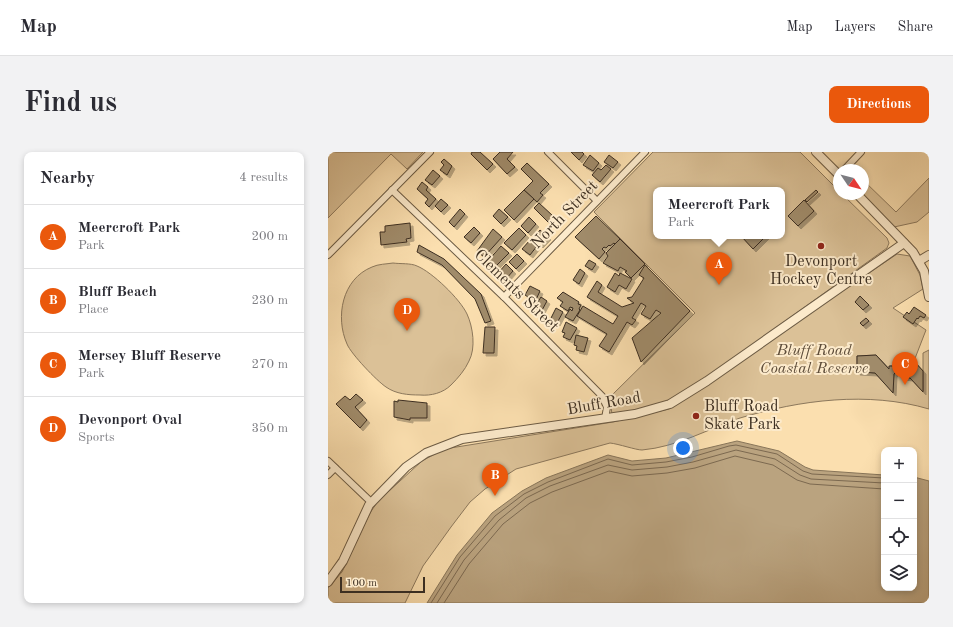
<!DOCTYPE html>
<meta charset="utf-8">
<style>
body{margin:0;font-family:"Old Standard TT",serif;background:#f2f2f3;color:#2b2b33}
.controls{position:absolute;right:12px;bottom:12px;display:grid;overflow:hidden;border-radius:8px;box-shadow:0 2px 6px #0003}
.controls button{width:36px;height:36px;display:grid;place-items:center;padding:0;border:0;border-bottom:1px solid #e1e1e2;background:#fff;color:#2b2b33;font:20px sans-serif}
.compass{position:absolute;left:505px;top:12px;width:36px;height:36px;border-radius:50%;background:#fff;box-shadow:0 2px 6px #0003;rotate:125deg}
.scale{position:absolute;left:12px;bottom:10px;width:85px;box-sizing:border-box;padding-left:4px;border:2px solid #3d2f21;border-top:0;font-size:11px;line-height:14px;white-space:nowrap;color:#3d2f21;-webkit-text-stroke:3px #fceacb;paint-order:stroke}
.you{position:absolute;left:355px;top:296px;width:14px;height:14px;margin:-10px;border:3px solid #fff;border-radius:50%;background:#1a73e8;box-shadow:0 0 0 6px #1a73e833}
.badge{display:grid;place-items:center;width:26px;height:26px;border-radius:50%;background:#ea580c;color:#fff;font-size:13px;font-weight:700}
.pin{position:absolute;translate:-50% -33px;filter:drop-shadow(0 1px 2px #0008)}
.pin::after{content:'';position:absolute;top:21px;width:14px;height:12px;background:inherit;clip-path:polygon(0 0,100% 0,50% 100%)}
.popup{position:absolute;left:325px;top:35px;width:132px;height:52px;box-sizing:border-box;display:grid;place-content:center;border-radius:8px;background:#fff;filter:drop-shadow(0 1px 3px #0005);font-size:13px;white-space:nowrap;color:#7c7c81}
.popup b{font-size:15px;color:#2b2b33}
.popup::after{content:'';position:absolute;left:50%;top:100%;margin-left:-8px;border:8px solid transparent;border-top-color:#fff}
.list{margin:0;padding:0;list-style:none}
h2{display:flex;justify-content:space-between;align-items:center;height:52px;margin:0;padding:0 16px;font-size:17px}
h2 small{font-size:13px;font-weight:400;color:#7c7c81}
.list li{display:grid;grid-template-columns:26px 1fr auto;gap:12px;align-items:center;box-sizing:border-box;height:64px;padding:0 16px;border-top:1px solid #e1e1e2}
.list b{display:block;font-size:15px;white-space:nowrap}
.list p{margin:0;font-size:13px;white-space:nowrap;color:#7c7c81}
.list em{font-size:13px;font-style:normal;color:#7c7c81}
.icon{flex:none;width:22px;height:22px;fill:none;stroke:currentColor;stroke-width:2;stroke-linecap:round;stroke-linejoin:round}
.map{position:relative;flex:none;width:601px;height:451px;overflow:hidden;border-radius:8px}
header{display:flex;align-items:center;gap:24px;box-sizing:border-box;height:56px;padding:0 20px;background:#fff;border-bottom:1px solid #e1e1e2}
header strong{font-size:19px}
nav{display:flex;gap:22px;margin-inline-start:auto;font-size:14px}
.intro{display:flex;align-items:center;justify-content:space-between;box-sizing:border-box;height:96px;padding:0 24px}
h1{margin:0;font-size:28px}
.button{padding:10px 18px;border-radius:8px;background:#ea580c;color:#fff;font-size:14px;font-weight:700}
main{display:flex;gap:24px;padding:0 24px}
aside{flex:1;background:#fff;border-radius:8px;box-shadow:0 2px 6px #0003}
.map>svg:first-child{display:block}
</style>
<header>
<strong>Map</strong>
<nav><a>Map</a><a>Layers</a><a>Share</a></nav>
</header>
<div class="intro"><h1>Find us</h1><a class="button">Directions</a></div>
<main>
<aside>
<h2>Nearby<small>4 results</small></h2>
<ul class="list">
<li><span class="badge">A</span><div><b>Meercroft Park</b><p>Park</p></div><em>200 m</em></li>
<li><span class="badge">B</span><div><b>Bluff Beach</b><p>Place</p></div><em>230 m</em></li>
<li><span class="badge">C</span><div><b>Mersey Bluff Reserve</b><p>Park</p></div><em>270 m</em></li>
<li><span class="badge">D</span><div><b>Devonport Oval</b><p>Sports</p></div><em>350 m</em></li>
</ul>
</aside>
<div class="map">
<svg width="601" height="451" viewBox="0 0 601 451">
<defs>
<filter id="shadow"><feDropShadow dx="3" dy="3" stdDeviation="0" flood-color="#0004"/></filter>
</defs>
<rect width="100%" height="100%" fill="#fbdfaf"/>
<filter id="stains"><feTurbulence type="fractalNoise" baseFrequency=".005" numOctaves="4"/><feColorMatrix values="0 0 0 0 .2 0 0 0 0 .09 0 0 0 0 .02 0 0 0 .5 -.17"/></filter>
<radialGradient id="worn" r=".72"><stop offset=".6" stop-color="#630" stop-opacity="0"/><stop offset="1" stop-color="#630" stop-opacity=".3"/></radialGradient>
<g fill="#dbc197" stroke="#8c785c" fill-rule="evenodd">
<polygon points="0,0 95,0 79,17 63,2 0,66"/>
<path d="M325 0H472L511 39V42H514L559 86 561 91 559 96 343 251 284 263 282 245 367 161 266 60ZM328 38H454V84H328Z"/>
<polygon points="601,26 601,60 589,70 566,75 534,42 535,28 568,60"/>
<path d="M569 102 582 104 592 123 595 137 565 156 598 178 586 209 573 208 567 214H562L561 217 548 203 529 204V219L547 221 565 240 566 222 568 220 574 225 582 226 595 239V201L601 198V257C540 239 472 248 412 266 380 277 349 295 314 298 308 298 291 292 282 291L188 317 157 337 142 350 123 375 95 414 77 451H0V436L14 420 42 361 50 349 94 309 116 297 285 270 341 257Z"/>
<path d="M65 111C72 112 83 111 89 114 104 120 132 147 139 162 145 175 148 196 141 209 137 218 130 226 123 233 115 241 103 244 92 243 80 243 68 242 58 235 49 229 23 202 19 192 7 165 14 127 44 115 50 112 59 112 65 111Z"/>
</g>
<polygon fill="#baa37f" stroke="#887559" points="409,289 451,299 477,315 485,318 556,323 556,436 586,436 586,325 601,329 601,451 99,451 129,403 164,361 194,339 218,326 280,303 304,309 338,306"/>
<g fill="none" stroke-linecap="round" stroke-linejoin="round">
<g stroke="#7c6950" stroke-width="1">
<polyline points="103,451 132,405 167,364 196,342 220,330 280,307 304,313 338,310 364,305 401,294 408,293 449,302 475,319 484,322 556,326"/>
<polyline points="109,451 136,408 171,368 198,346 222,334 280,313 304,318 339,315 365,310 408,298 447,307 472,323 483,327 556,331"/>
<polyline points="116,451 141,412 175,372 202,351 224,340 281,319 304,324 339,321 367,316 407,304 445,313 469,328 482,332 556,337"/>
</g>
</g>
<g fill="#a08b6b" stroke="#3d2f21" filter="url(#shadow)">
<polygon points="144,0 152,0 165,12 159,18 143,2"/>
<polygon points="172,0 185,0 179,7 187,15 179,22 165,7"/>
<polygon points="243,0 254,0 256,2 251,8"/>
<polygon points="262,3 271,11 265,19 255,13"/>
<polygon points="281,3 290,10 285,16 276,10"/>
<polygon points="116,7 124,14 119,23 112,18 116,13 113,10"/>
<polygon points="199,11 221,32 212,41 215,43 209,50 196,38 205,29 193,17"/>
<polygon points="278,13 283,17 272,30 264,23 270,16 273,18"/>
<polygon points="105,18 112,24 104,33 97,28"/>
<polygon points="94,30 100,35 98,38 108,47 101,55 97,51 100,47 89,37"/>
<polygon points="196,38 206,47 186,68 176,58"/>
<polygon points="488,38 490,40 479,50 477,48"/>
<polygon points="113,47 120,53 113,60 107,54"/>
<polygon points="476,48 486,59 470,74 460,64"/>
<polygon points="211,51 225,64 220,70 206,56"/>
<polygon points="132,57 137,62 126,75 121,70"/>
<polygon points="171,57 180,65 173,72 165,64"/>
<polygon points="268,64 292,87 287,92 286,91 282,94 281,93 278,96 276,95 274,97 277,100 271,107 247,85"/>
<polygon points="201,65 208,72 200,81 193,74"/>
<polygon points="82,71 83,86 78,87 79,90 53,93 52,80 57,80 57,74"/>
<polygon points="146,75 152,81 143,91 136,85"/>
<polygon points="191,76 198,83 184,98 176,91"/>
<polygon points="165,77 174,85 156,105 149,99"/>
<polygon points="212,78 220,85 212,93 205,86"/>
<polygon points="413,84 438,84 425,97"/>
<polygon points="292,87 317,112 303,126 297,120 299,119 292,115 290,119 275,111 280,104 278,101"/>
<polygon points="202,88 209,94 202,103 194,97"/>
<polygon points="91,93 116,107 153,142 163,169 157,171 147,147 114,113 89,100"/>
<polygon points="173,94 181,101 166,116 159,110"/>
<polygon points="189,102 196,109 188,117 181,110"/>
<polygon points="261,108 268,112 264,118 257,114"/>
<polygon points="178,112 185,119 178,127 170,121"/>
<polygon points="317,113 362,159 313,210 304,186 333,161 328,158 322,167 313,162 318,154 313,151 304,166 308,168 304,173 299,170 281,200 271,194 279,182 249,164 255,154 285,172 290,164 259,145 269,129 274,133 270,140 294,155 306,151 299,146 304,145 316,126 311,123"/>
<polygon points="252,117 257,121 251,132 245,128"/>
<polygon points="287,121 291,124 292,121 304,127 298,137 291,133 287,140 279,135"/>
<polygon points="202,134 212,139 206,152 198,148 200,145 197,143"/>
<polygon points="235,140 251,150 250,152 253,153 251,157 252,158 245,169 237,165 242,157 244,159 245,156 242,155 240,159 232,154 235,150 229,146"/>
<polygon points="532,144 541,153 535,158 527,150"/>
<polygon points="213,145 219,149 213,160 206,156"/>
<polygon points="586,155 598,163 596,166 592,164 590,167 589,166 585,172 575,165 579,160 581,162"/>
<polygon points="228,156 235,160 229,171 222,168"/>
<polygon points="538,166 541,169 535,174 532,171"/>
<polygon points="238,170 249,176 242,188 235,185 237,181 234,180"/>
<polygon points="157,175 167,175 166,201 155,201"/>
<polygon points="248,183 260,186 256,200 248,198 249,194 246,193"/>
<polygon points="548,203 561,217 561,214 567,214 573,208 586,209 595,219 595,240 582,226 573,225 568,220 566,222 565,241 547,221 529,220 529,204"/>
<polygon points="28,242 35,248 27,255 39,268 32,276 8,252 17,244 22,248"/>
<polygon points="70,248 99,251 99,266 82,266 82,268 66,265 66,249 70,250"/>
</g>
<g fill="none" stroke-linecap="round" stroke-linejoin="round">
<defs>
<g id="minor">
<polyline points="220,0 269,49"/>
<polyline points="516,18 533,0"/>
<polyline points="64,38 176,145 274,244 279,255 277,267"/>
<polyline points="0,103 102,0"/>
<polyline points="176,145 317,0"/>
<polyline points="0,309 43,350"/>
<polyline points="0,323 7,316"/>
</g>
<g id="tertiary">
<polyline points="488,0 511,23"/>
<polyline points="529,42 585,100 596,119 601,145"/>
<polyline points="591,109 601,103"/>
<polyline points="0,430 15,409 41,353 78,315 98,301 134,287 307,262 342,252 379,229 576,91"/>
</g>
</defs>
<use href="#minor" stroke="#6c5b44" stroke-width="8"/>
<use href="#tertiary" stroke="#6c5b44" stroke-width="10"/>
<use href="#minor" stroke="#fceacb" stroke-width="6"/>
<use href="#tertiary" stroke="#fceacb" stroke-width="8"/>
</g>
<g fill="#8f2418" stroke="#fceacb" stroke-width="1.5">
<circle cx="493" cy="94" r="4"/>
<circle cx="368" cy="264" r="4"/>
</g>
<g text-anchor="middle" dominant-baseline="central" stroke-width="4" stroke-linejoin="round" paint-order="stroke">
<g font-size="16" fill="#3d2f21" stroke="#fceacb">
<text transform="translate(237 63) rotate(-46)">North Street</text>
<text transform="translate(188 139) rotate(44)">Clements Street</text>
<text transform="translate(276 252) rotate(-10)">Bluff Road</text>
</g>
<g font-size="16" fill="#3d2f21" stroke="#fceacb">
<text x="493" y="110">Devonport<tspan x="493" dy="18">Hockey Centre</tspan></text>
<text x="376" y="255" text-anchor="start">Bluff Road<tspan x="376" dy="18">Skate Park</tspan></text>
</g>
<g font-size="16" font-style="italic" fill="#5d4c39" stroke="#fceacb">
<text x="486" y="199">Bluff Road<tspan x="486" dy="18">Coastal Reserve</tspan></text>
</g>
</g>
<rect width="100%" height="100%" filter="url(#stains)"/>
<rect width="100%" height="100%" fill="url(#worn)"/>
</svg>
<div class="controls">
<button>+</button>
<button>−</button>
<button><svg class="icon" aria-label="locate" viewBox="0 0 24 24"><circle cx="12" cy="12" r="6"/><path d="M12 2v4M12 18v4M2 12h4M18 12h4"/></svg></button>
<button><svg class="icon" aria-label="layers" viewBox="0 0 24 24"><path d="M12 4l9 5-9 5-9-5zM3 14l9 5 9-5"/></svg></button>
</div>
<svg class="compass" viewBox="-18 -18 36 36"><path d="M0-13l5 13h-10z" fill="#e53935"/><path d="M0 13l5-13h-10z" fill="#7c7c81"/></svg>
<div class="scale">100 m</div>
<div class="you"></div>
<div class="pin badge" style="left:391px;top:133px">A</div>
<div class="popup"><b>Meercroft Park</b>Park</div>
<div class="pin badge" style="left:167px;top:344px">B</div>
<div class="pin badge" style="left:577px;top:233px">C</div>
<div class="pin badge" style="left:79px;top:179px">D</div>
</div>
</main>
